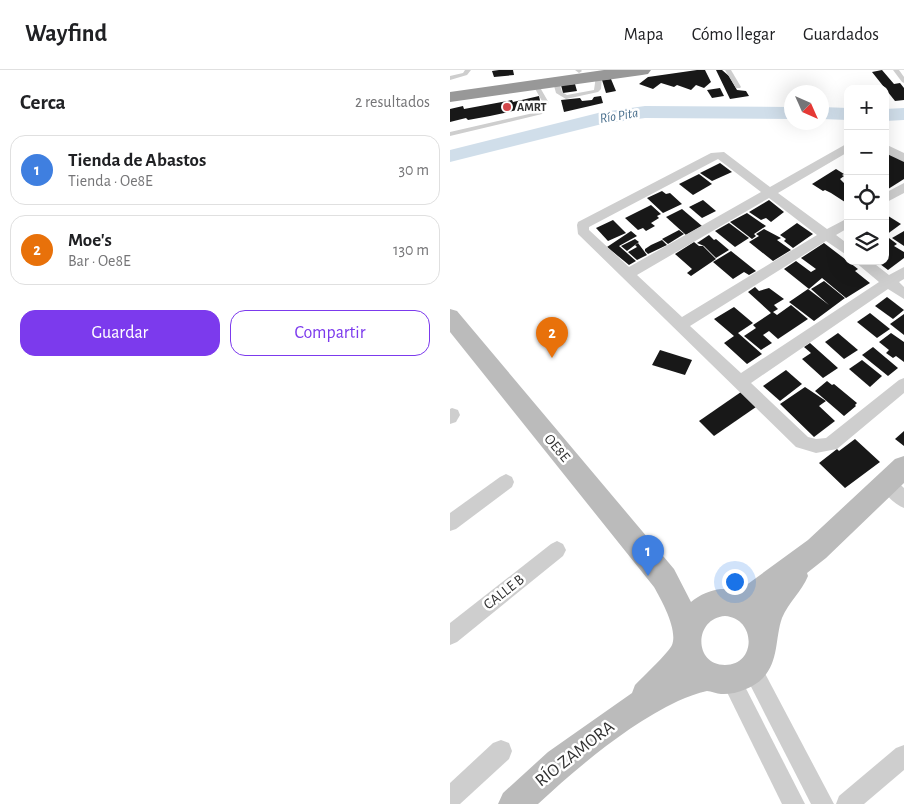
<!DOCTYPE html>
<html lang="es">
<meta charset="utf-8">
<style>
body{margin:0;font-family:"Alegreya Sans",sans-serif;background:#f2f2f2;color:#202124}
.controls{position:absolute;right:15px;top:15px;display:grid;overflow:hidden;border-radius:10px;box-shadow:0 5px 20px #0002}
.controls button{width:45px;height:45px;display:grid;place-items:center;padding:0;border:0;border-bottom:1px solid #e0e0e0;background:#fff;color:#202124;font:25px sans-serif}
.compass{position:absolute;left:334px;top:15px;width:45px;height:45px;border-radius:50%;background:#fff;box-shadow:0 5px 20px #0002;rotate:135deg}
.you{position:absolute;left:284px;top:511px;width:18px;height:18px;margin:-12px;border:4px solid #fff;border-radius:50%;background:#1a73e8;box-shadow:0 0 0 8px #1a73e833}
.badge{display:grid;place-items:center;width:32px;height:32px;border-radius:50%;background:#7c3aed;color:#fff;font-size:16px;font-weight:700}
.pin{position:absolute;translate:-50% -41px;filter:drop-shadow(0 1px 2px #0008)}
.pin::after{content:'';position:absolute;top:26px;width:18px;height:15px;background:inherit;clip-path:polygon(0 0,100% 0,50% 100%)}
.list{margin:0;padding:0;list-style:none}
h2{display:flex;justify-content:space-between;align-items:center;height:65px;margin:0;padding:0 20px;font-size:21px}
h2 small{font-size:16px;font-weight:400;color:#757577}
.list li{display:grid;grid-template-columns:32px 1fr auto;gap:15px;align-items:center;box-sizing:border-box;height:70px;margin:0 10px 10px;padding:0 10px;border:1px solid #e0e0e0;border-radius:15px}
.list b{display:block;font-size:19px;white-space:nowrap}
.list p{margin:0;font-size:16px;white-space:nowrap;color:#757577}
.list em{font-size:16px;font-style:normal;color:#757577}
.actions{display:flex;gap:10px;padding:15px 20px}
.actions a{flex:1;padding:11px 0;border:1px solid #7c3aed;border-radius:15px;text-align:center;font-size:18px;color:#7c3aed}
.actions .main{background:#7c3aed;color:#fff}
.icon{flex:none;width:28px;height:28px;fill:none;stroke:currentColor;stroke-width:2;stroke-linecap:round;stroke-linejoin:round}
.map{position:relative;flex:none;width:454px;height:734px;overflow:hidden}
header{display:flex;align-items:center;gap:30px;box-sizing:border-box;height:70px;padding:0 25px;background:#fff;border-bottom:1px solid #e0e0e0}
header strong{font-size:24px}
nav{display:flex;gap:28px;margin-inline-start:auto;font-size:18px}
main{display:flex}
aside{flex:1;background:#fff}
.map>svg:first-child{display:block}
</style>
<header>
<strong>Wayfind</strong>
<nav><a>Mapa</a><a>Cómo llegar</a><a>Guardados</a></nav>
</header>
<main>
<aside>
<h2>Cerca<small>2 resultados</small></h2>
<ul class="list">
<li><span class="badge" style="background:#3f7fe0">1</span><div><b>Tienda de Abastos</b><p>Tienda · Oe8E</p></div><em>30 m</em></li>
<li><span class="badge" style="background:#e8710a">2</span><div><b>Moe's</b><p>Bar · Oe8E</p></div><em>130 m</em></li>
</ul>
<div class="actions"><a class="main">Guardar</a><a>Compartir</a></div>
</aside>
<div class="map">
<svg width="454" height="734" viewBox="0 0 454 734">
<rect width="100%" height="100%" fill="#fff"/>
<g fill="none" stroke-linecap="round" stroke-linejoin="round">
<g fill="#d0deea" fill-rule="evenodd">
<polygon points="195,36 342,37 342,49 195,48 152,54 0,92 0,80 152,42"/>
<polygon points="372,37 398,38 398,50 372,49"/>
<polygon points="454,38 454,50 435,51 435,39"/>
</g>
</g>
<g fill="#181818">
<polygon points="49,0 63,0 64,5 44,7 42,1"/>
<polygon points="247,0 255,0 261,12 254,18 246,15 241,20 227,15 224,17 211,13 203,19 189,14 198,7"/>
<polygon points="266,0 272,0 279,6 287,20 296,21 299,26 280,29"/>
<polygon points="432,0 444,14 450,13 454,18 454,30 445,31 422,2"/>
<polygon points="161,9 166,21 156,23 152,10"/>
<polygon points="125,14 127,21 113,23 111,15"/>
<polygon points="270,18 274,26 262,28 257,20"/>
<polygon points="89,26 91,35 40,46 18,50 16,48 0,52 0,39 13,36 14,39 62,30 63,32"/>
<polygon points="151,26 153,33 114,42 111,30 130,28 132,31 142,30 144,27"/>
<polygon points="435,82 454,91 454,109 435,121"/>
<polygon points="270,93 282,102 262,111 250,103"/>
<polygon points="386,99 394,104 392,105 394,106 390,109 395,114 398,113 398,134 381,123 375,120 373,121 362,114"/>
<polygon points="249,104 262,114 243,125 229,114"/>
<polygon points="212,121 216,124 220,123 232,134 213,143 197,128"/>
<polygon points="253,130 266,141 252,148 239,137"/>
<polygon points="319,130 334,142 321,152 316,148 311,150 299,142"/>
<polygon points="201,135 211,144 207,146 209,148 201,153 205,156 196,161 193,158 188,160 175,148"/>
<polygon points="232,139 252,156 236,165 216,147"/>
<polygon points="297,143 316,156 304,164 306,166 302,169 280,152"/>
<polygon points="435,144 451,154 436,165 435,164"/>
<polygon points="163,150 176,163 158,171 146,158"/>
<polygon points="279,153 299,168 285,177 265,161"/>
<polygon points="347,153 363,164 343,178 334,171 336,169 330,165"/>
<polygon points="314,159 331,168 327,170 341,180 323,191 299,172 309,166 306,164"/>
<polygon points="229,160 234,164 218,174 212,169"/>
<polygon points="181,161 187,166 169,176 186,191 179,195 157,177"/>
<polygon points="454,161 454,176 442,168"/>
<polygon points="259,165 264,170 266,169 279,180 266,188 254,176 247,173"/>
<polygon points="435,165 447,174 444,176 454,182 454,188 438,200 426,191 435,191"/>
<polygon points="185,169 189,172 177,181 171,176"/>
<polygon points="212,170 217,175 198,184 195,181 195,179 201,175"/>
<polygon points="244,172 249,176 253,176 266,189 241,206 237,203 242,199 225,184"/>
<polygon points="188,173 197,185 187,190 178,182 187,177 185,175"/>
<polygon points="374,173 408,199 405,201 420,213 396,228 372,208 359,219 334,199 346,191 361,202 366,199 351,188"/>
<polygon points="281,181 306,201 299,205 294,202 283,209 263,192"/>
<polygon points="374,211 395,228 364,251 339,232 358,219 379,235 361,219"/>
<polygon points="305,217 309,221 319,218 334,229 324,235 328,239 323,242 327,245 341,235 358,249 328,269 319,261 313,265 322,273 311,280 294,266 306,258 303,255 321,243 298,222"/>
<polygon points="437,227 454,240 443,249 425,236"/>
<polygon points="284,237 303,253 288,263 312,284 297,294 274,273 284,266 264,249"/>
<polygon points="420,243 440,259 427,268 407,252"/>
<polygon points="454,244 454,265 440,254"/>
<polygon points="388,263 408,280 394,289 375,272"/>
<polygon points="441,263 454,272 454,292 446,286 443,288 436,283 439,280 429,272"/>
<polygon points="360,273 388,298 373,308 352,289 361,283 354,277"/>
<polygon points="423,277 448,298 438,306 412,285"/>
<polygon points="210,280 242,290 235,305 202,295"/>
<polygon points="412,290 432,306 420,317 399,299"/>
<polygon points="336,300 352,314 330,331 313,316"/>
<polygon points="377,311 382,315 384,314 407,333 405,335 406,336 394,346 365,321"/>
<polygon points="355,317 376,331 369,336 385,351 364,367 330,334"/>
<polygon points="291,322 306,337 264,366 249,351"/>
<polygon points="454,361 454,376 445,369"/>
<polygon points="405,369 430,392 395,418 369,393 387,379 389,381"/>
</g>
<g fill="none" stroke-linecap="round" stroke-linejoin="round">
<g fill="#cecece" fill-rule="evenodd">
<polygon points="15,0 21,0 17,5 0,10 0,6 13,3"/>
<polygon points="125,0 131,0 132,1 129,3"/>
<polygon points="275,0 281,0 291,17 290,18 286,18"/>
<polygon points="443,0 449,0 454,7 454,13 452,12"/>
<polygon points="149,4 152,6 151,19 148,22 116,29 106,23 103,12 106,10 109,12 112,22 117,25 144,20 146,6"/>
<polygon points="84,14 88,14 99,33 92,44 0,66 0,62 88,42 93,33 83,15"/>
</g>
<g fill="#cecece" fill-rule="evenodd">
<path d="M398 73V82L328 123 377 159 398 148V158L386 165 398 174V186L376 171 240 256 291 303 429 212 404 191H421L439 205 454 197V209L449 212 454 217V229L438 219 301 313 358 367 366 369 376 368 449 310 454 308V323L387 379 366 383 346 377 128 164 127 155 128 152 261 83 274 82 320 117ZM268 89 311 122 179 197 139 160V157ZM319 128 367 165 232 247 187 205Z"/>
<polygon points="435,74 454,83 454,92 435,83"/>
<polygon points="454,113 454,123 435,133 435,123"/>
<polygon points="2,338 8,340 10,345 6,352 0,354 0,339"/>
<polygon points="56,404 62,407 64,412 62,417 6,459 0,461 0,443 50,407"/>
<path d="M436 404 442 407 454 418V438C444 434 432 422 428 412L430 407Z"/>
<polygon points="107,471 113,474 116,480 113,486 7,572 0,575 0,553 101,474"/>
<polygon points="302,589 309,592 384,734 361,734 292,599 295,592"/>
<polygon points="281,600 288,603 355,734 332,734 271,610 274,603"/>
<polygon points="51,670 59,673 62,681 59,689 10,734 0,734 0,713 43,673"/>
<polygon points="454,675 454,700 414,734 386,734 389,726 446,678"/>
</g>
<path fill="#bbb" fill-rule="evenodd" d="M0 239 7 241 224 499 241 532C249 525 261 520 271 519 281 518 286 520 295 516L358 470 445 389 454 386V413L376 488 357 503 358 506C352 521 338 533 332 548 325 568 329 591 313 608 303 618 285 625 271 624 267 624 261 621 257 621 248 623 237 627 228 631 179 654 128 697 88 734H48L53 723 98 682 182 623 185 615C192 608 219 582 222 575 228 560 212 531 204 517L0 262ZM275 546C306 548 307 595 275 595 243 595 244 548 275 546Z"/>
<polygon fill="#989898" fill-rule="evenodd" points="154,0 201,0 198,4 192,5 0,32 0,22"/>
</g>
<circle fill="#d3484b" stroke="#fff" stroke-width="2" cx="57" cy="37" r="5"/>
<g text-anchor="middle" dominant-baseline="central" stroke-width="5" stroke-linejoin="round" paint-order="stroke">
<g font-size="12" font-weight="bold" fill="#313131" stroke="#fff" text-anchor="start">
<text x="67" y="37">AMRT</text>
</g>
<g font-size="14" font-style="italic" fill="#476d8b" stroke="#fff">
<text transform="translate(169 46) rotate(-9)">Río Pita</text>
</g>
<g font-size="15" fill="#313131" stroke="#fff">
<text transform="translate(107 378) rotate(50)">OE8E</text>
<text transform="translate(54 522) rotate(-38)">CALLE B</text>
</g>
<g font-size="18" fill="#313131" stroke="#fff">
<text transform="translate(125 684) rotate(-38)">RÍO ZAMORA</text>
</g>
</g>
</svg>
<div class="controls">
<button>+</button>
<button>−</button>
<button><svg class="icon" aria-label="locate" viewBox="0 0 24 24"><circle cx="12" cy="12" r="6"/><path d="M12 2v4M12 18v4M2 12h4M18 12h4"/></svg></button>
<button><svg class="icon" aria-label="layers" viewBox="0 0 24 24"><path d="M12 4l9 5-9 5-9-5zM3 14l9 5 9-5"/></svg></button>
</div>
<svg class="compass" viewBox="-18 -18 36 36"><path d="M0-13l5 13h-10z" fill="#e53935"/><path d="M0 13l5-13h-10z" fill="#757577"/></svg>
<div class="you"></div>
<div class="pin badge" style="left:198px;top:506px;background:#3f7fe0">1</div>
<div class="pin badge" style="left:102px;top:288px;background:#e8710a">2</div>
</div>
</main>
